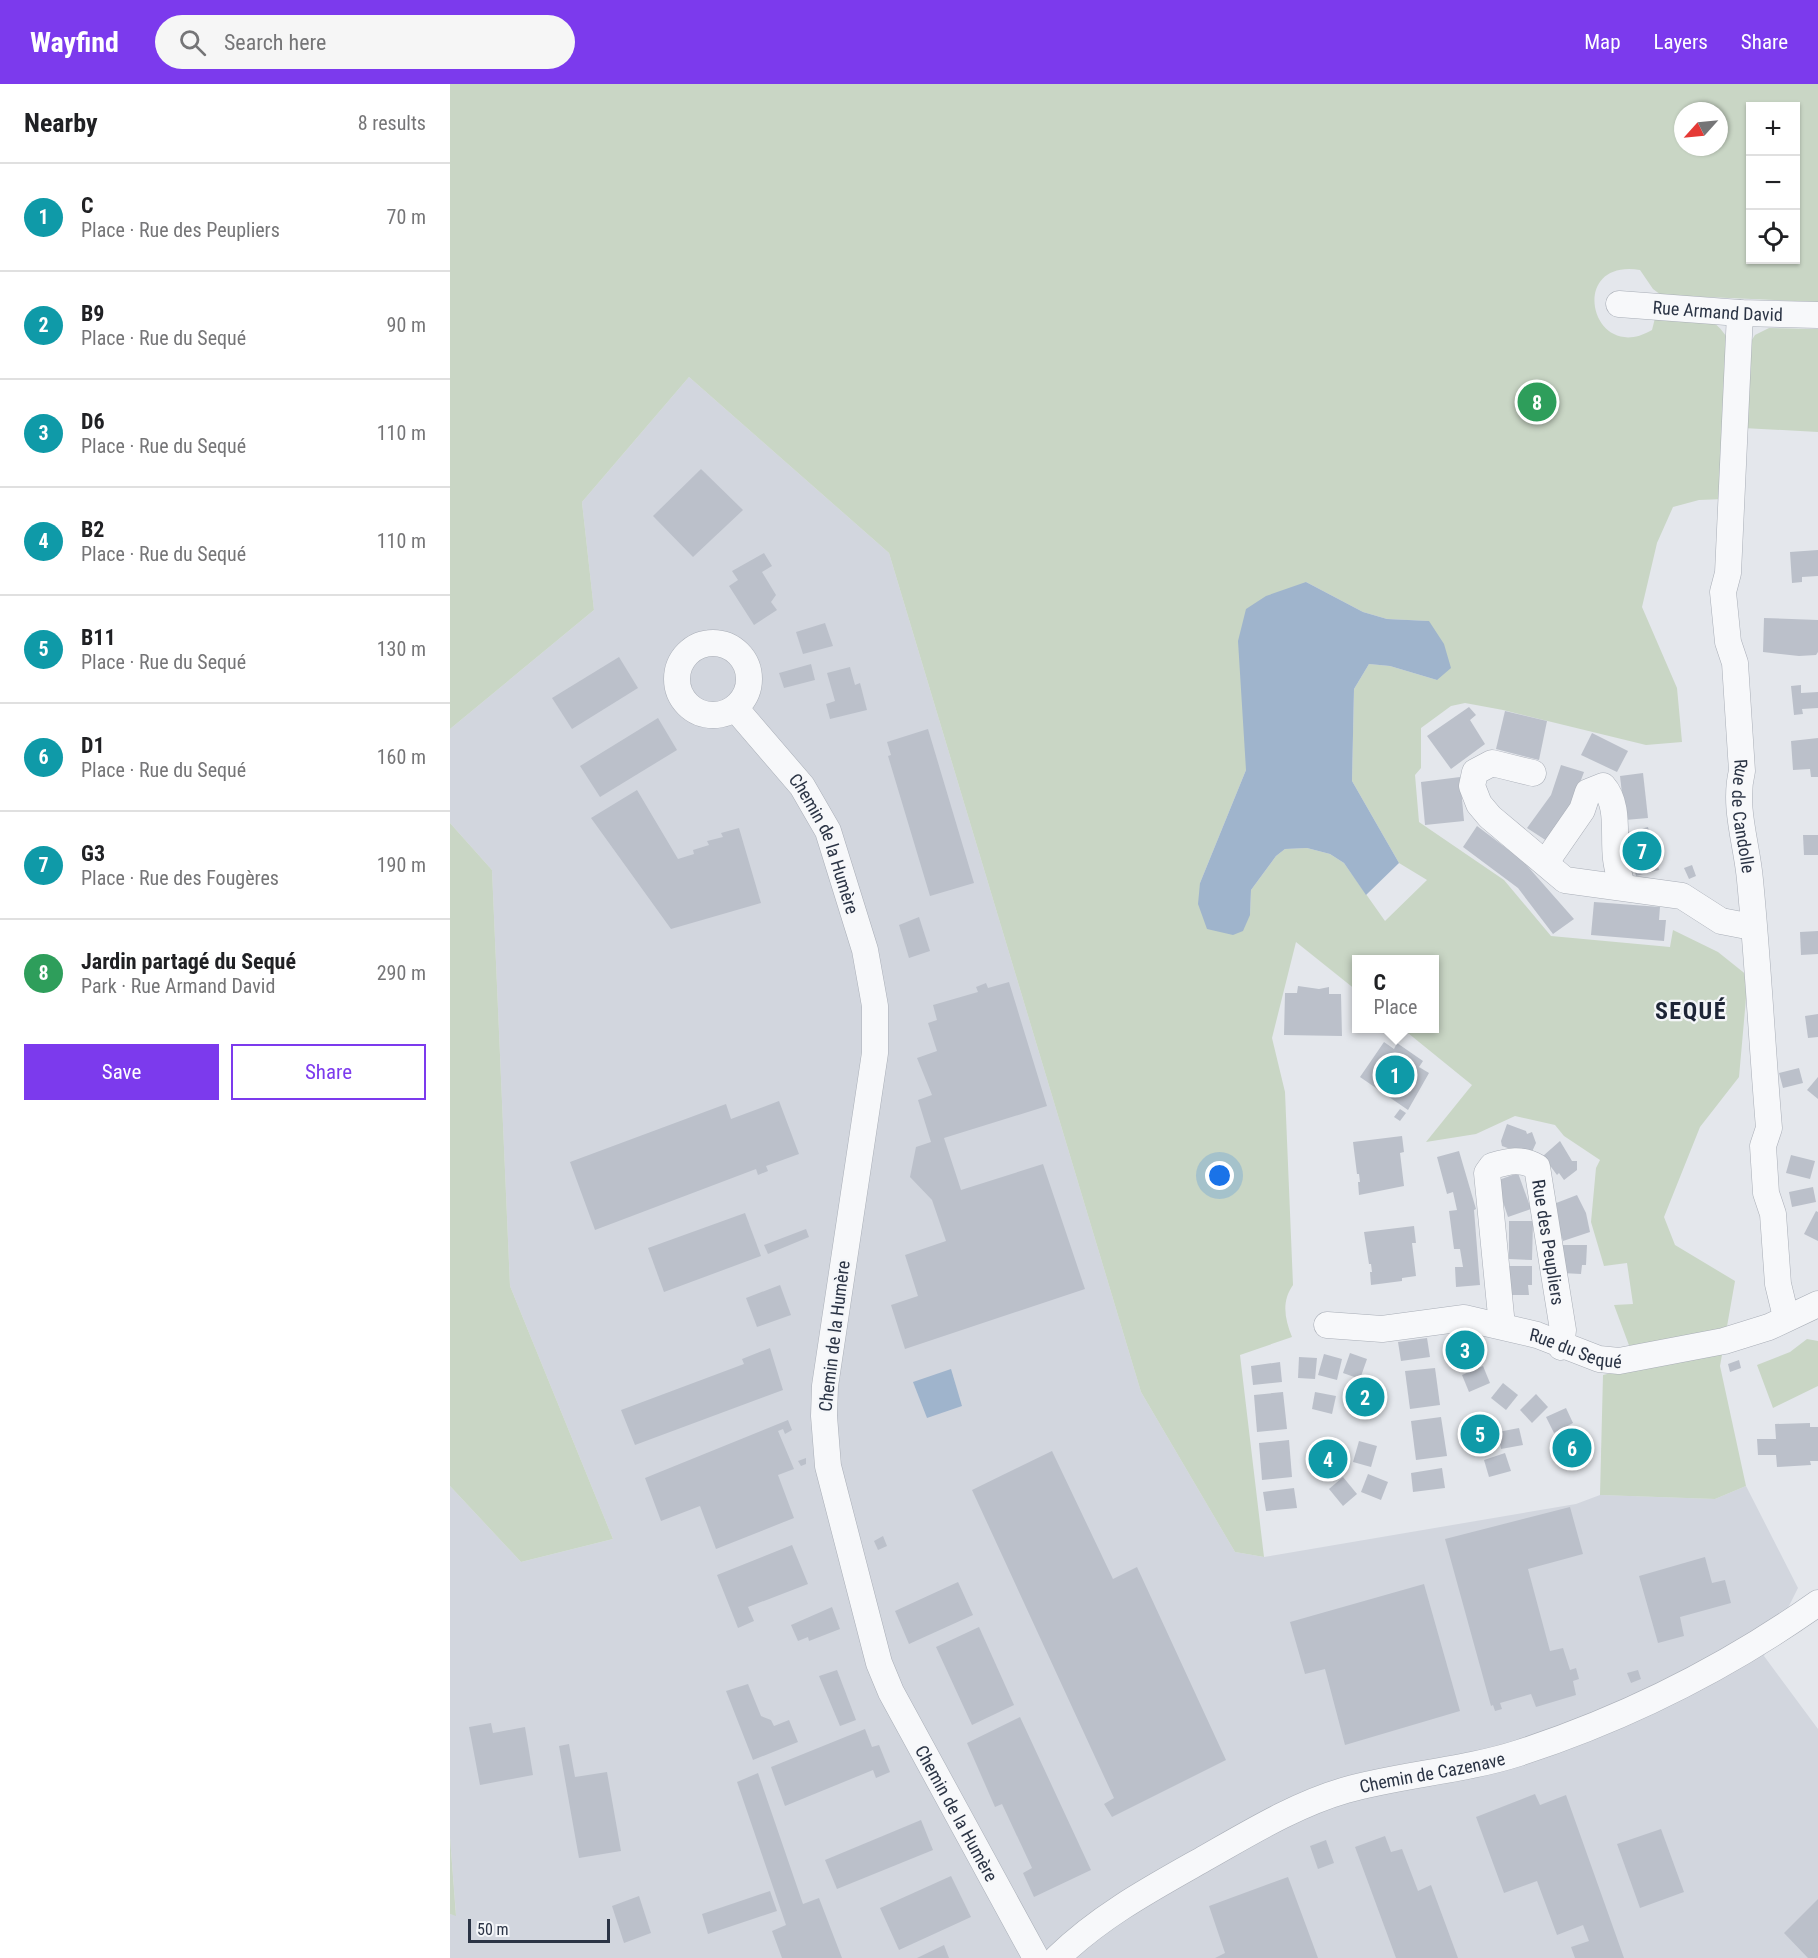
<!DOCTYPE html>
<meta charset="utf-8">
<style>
body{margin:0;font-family:"Roboto Condensed",sans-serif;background:#f6f6f6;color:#202124}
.controls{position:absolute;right:18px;top:18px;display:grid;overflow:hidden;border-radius:0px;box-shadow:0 2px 4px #0004}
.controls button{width:54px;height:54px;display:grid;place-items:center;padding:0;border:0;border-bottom:2px solid #e0e0e0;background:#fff;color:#202124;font:30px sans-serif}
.compass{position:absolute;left:1224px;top:18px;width:54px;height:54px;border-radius:50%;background:#fff;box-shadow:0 2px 4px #0004;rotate:243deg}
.scale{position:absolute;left:18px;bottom:15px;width:142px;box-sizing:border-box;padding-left:6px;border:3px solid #2b3445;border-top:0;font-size:16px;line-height:21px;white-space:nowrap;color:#2b3445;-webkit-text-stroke:4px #f4f6f9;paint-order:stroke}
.you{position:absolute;left:770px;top:1092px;width:21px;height:21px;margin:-15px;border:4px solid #fff;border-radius:50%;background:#1a73e8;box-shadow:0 0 0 9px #1a73e833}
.badge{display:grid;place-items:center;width:39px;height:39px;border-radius:50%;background:#7c3aed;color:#fff;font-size:20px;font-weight:700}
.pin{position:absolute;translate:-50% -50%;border:3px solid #fff;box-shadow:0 2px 6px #0006}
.popup{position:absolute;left:902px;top:871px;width:87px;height:78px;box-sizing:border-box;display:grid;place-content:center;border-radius:0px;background:#fff;filter:drop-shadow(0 2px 4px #0005);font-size:20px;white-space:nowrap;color:#757577}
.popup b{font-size:22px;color:#202124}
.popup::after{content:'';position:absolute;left:50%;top:100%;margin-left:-12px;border:12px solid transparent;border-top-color:#fff}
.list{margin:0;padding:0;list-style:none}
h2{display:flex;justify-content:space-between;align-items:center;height:78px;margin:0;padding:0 24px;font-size:26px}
h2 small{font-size:20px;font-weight:400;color:#757577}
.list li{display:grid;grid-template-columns:39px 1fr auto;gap:18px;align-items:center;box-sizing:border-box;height:108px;padding:0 24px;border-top:2px solid #e0e0e0}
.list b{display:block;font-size:22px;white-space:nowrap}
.list p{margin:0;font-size:20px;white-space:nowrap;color:#757577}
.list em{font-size:20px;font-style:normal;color:#757577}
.actions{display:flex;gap:12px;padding:18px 24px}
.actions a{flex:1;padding:14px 0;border:2px solid #7c3aed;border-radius:0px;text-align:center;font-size:21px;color:#7c3aed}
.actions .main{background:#7c3aed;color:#fff}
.icon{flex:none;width:33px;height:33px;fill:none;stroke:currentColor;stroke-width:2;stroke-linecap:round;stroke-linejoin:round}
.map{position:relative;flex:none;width:1368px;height:1874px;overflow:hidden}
header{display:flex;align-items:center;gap:36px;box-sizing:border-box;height:84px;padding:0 30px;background:#7c3aed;color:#fff}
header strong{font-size:28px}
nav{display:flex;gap:33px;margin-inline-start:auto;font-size:21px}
.search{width:420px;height:54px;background:#f6f6f6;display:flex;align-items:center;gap:15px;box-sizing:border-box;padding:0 21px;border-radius:33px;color:#757577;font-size:22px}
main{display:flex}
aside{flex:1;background:#fff}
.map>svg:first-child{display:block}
</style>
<header>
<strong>Wayfind</strong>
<div class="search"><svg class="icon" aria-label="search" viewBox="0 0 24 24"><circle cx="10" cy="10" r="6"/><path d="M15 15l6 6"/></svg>Search here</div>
<nav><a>Map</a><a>Layers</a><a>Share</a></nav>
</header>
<main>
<aside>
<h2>Nearby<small>8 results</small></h2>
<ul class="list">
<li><span class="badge" style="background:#0f9aa8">1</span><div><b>C</b><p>Place · Rue des Peupliers</p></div><em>70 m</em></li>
<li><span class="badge" style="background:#0f9aa8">2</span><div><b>B9</b><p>Place · Rue du Sequé</p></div><em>90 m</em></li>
<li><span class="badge" style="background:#0f9aa8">3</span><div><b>D6</b><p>Place · Rue du Sequé</p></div><em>110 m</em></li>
<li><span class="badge" style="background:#0f9aa8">4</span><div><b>B2</b><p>Place · Rue du Sequé</p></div><em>110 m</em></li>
<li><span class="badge" style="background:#0f9aa8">5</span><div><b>B11</b><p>Place · Rue du Sequé</p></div><em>130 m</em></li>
<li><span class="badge" style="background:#0f9aa8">6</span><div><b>D1</b><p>Place · Rue du Sequé</p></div><em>160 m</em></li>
<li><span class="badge" style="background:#0f9aa8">7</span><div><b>G3</b><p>Place · Rue des Fougères</p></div><em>190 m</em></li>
<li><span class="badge" style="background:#2e9e5b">8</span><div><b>Jardin partagé du Sequé</b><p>Park · Rue Armand David</p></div><em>290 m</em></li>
</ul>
<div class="actions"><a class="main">Save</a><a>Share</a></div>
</aside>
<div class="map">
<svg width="1368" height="1874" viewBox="0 0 1368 1874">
<rect width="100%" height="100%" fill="#e4e7ec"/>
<polygon fill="#d2d6de" points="239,293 439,469 691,1308 785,1468 814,1473 1126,1420 1150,1411 1265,1415 1296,1402 1348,1504 1314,1572 1368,1645 1368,1874 0,1874 0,1830 6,1831 0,1753 0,1402 71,1478 163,1455 60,1202 42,786 0,739 0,645 144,526 132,418"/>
<g fill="#c9d6c5" fill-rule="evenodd">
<path d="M0 0H1368V218L1211 211 1203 205 1190 186C1116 174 1141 282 1202 246L1205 234C1242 233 1259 223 1280 258L1274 415 1249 416 1223 423 1207 459 1192 523 1227 604 1232 658 1196 661 1053 626 1015 619 1001 622 971 644V684L965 691 969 738 1054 796 1101 852 1220 863 1223 846 1268 868 1298 892 1289 993 1250 1043 1214 1133 1225 1161 1285 1197 1270 1282 1296 1402 1265 1415 1150 1411 1153 1291 1182 1284 1180 1264 1164 1221 1183 1220 1177 1179 1154 1182 1141 1138 1146 1084 1150 1076 1114 1052 1105 1041 1065 1032 1026 1050 976 1058 1022 1001 953 945 984 944V876H906V906L846 858 822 954 835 1008 843 1201C831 1218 835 1235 842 1253L790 1271 814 1473 785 1468 691 1308 439 469 239 293 132 418 144 526 0 645ZM1300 22H1346V176H1300ZM1233 27H1269V63H1233ZM856 498 913 528 937 535 979 537 987 596 940 582 919 580 904 605 902 697 949 779 977 796 935 837 894 779 880 770 857 764 835 765 826 772 801 806 800 831 750 799 796 686Z"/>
<polygon points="1319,244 1368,245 1368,348 1293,344 1297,264 1305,251"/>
<polygon points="0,739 42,786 60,1202 163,1455 71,1478 0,1402"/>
<polygon points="1357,1255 1368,1257 1368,1302 1323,1324 1307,1281 1340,1268"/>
<polygon points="0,1753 6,1832 0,1830"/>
</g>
<g fill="#9fb4cc">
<polygon points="856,498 913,528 937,535 979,537 994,560 1001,584 987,596 940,582 919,580 904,605 902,697 949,779 916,811 894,779 880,770 857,764 835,765 826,772 801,806 800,831 793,847 783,851 757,845 748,820 750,799 796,686 788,557 796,525 816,512"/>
<polygon points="501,1285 512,1322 477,1334 463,1298"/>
</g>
<g fill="#bbc0ca">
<polygon points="251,385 293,426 243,473 203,432"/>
<polygon points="1368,466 1368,492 1352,493 1352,498 1342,499 1340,468"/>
<polygon points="314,469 322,482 312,488 326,511 321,518 327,526 304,541 279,502 288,496 282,487"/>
<polygon points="1314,534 1368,536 1368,568 1366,571 1349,572 1313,568"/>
<polygon points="375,539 383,562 353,570 346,548"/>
<polygon points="169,573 188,604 122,645 102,614"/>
<polygon points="361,580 365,596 334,604 329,589"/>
<polygon points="400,583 405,601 410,599 417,626 380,635 376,620 385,617 377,589"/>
<polygon points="1351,601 1351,609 1368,608 1368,624 1352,625 1353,630 1344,631 1341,602"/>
<polygon points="1019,623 1026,631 1020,636 1035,660 1001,685 977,652"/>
<polygon points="1055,627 1097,637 1089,676 1046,665"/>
<polygon points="208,634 227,666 150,713 130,682"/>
<polygon points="478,645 524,799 480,812 438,672 441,671 437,658"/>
<polygon points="1142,649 1178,667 1167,688 1131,671"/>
<polygon points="1368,654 1368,693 1361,693 1360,685 1343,686 1341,657"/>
<polygon points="1111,681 1134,688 1122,720 1097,757 1077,744 1101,711"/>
<polygon points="1193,689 1198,734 1175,736 1170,692"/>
<polygon points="1010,693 1014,737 975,741 971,698"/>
<polygon points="187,706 228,775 244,770 243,766 259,761 257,757 273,753 271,749 289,744 311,819 221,845 141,734"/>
<polygon points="1027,742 1072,776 1124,835 1103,850 1068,804 1013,763"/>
<polygon points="1198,743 1209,786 1186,792 1175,749"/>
<polygon points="1353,751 1368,751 1368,771 1354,771"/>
<polygon points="1242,781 1246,792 1239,795 1234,784"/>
<polygon points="1144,818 1210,823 1209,836 1216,836 1214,857 1141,851"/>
<polygon points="469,833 480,867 459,874 449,841"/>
<polygon points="1368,847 1368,870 1351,871 1350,848"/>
<polygon points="559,898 597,1022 494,1054 511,1106 593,1080 635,1205 455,1265 441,1221 468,1212 455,1171 496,1157 482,1116 460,1093 466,1063 481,1058 468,1016 482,1011 467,974 487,967 478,939 487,936 483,921 528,908 526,903 536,899 538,904"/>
<polygon points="848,902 869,905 879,903 879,910 891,910 892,952 834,951 835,909 847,909"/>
<polygon points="1368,930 1368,953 1358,954 1355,932"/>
<polygon points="934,958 944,965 947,959 973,977 969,983 979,989 958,1026 910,993"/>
<polygon points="1349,984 1353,999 1333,1004 1329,989"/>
<polygon points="1368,993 1368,1015 1357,1006"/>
<polygon points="329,1017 349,1070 316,1082 318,1087 308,1091 306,1085 145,1146 120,1078 276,1020 281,1035"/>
<polygon points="950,1025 956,1029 950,1037 944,1033"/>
<polygon points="1057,1040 1076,1047 1077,1050 1082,1048 1086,1059 1080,1072 1052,1062 1051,1057"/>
<polygon points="952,1052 954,1068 950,1069 954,1102 909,1111 908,1098 910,1098 909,1090 907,1090 903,1058"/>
<polygon points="1110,1057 1122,1077 1127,1077 1127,1086 1114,1096 1109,1089 1107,1091 1093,1072"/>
<polygon points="1009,1067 1026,1125 1024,1126 1030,1201 1006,1203 1005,1183 1013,1183 1010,1165 1004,1165 999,1127 1007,1126 1003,1108 997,1110 987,1073"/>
<polygon points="1341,1071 1365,1077 1360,1095 1336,1089"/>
<polygon points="1068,1089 1081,1125 1058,1133 1046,1097"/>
<polygon points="1363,1103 1366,1118 1342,1123 1339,1108"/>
<polygon points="1127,1111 1136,1129 1140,1148 1113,1157 1101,1121"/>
<polygon points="1366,1127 1368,1128 1368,1157 1354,1150"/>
<polygon points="295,1129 311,1172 214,1208 198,1164"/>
<polygon points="1059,1137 1083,1137 1082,1176 1059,1175"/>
<polygon points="964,1142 966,1159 962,1159 966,1192 952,1194 952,1197 921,1201 920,1188 922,1188 921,1180 919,1180 914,1148"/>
<polygon points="356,1145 359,1153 318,1170 314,1161"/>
<polygon points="1113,1161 1137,1161 1136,1181 1132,1181 1131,1190 1112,1189"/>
<polygon points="1058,1182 1082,1182 1082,1201 1078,1201 1079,1211 1059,1211"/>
<polygon points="330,1201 341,1231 307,1243 296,1214"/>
<polygon points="1020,1252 1030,1269 1010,1280 1000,1263"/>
<polygon points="977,1254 980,1273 951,1277 948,1258"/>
<polygon points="320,1264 333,1306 185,1361 171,1326 294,1280 292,1275"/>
<polygon points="900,1269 917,1275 910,1295 893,1289"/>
<polygon points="874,1270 892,1275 887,1296 868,1291"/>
<polygon points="849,1273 867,1274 865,1295 848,1294"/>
<polygon points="1289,1276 1291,1284 1280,1288 1278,1280"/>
<polygon points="830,1278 832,1298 803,1301 801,1282"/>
<polygon points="1033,1282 1040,1299 1019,1308 1012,1291"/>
<polygon points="985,1284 990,1321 960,1325 955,1287"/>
<polygon points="914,1298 929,1314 916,1327 900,1312"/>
<polygon points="1053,1299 1068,1311 1056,1326 1041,1314"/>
<polygon points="833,1308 837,1345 807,1348 804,1311"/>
<polygon points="865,1308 886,1312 882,1330 862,1325"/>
<polygon points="1086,1310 1098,1323 1082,1339 1070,1326"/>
<polygon points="1116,1324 1123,1339 1104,1349 1096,1333"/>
<polygon points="991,1333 997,1372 966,1376 961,1337"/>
<polygon points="338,1336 342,1346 335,1350 333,1345 328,1347 344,1385 328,1391 344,1434 266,1465 250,1422 211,1437 195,1394"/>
<polygon points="1023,1338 1042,1341 1037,1363 1019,1359"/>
<polygon points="1360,1339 1360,1343 1368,1343 1368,1377 1360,1377 1361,1381 1327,1383 1326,1371 1308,1371 1307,1355 1326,1355 1325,1340"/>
<polygon points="1069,1344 1073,1361 1051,1365 1048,1348"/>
<polygon points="1130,1352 1135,1371 1114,1377 1108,1357"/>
<polygon points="839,1356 842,1393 812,1396 809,1359"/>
<polygon points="909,1357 927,1362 921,1383 903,1378"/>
<polygon points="869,1362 889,1365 886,1387 866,1384"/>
<polygon points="602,1367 663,1495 687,1483 776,1676 662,1733 654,1720 664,1714 522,1406"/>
<polygon points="1055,1369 1061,1387 1039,1393 1034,1376"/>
<polygon points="356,1374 356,1380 351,1382 348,1377"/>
<polygon points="992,1384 995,1404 963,1408 961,1389"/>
<polygon points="918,1390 938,1398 931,1416 911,1408"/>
<polygon points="893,1393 907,1410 893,1422 879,1405"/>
<polygon points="844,1404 847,1424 816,1427 813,1408"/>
<polygon points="1120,1423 1133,1470 1078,1485 1100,1567 1113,1564 1120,1586 1126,1584 1129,1595 1123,1597 1126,1611 1086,1623 1081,1610 1050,1619 1052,1625 1045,1627 1043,1621 1041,1622 995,1455"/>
<polygon points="433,1452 437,1462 428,1466 424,1457"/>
<polygon points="342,1461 358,1500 298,1523 304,1537 288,1544 267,1491"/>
<polygon points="1255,1473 1262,1499 1275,1496 1281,1519 1230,1533 1234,1552 1208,1559 1189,1492"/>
<polygon points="508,1498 523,1531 459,1560 445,1527"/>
<polygon points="974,1500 1010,1627 895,1661 875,1585 855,1590 840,1538"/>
<polygon points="382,1523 390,1545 359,1557 358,1553 348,1557 341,1541"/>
<polygon points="529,1543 564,1621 522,1641 486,1563"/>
<polygon points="387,1586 406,1636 390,1642 369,1592"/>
<polygon points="1188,1586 1191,1595 1181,1599 1177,1589"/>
<polygon points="298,1600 311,1632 321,1636 324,1642 339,1636 348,1658 303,1676 276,1607"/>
<polygon points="570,1633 641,1786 584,1813 573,1789 582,1784 552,1720 545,1723 517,1659"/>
<polygon points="41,1639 43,1649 75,1643 83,1691 30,1701 19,1643"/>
<polygon points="415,1645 422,1663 429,1661 440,1688 426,1694 423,1686 335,1722 321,1683"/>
<polygon points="119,1660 125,1693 157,1688 171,1767 129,1774 109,1662"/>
<polygon points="308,1689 353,1820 369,1814 392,1874 332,1874 322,1847 336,1841 287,1698"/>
<polygon points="1085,1710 1090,1721 1116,1711 1174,1874 1125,1874 1121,1863 1139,1857 1133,1841 1107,1851 1087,1797 1054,1809 1026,1733"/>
<polygon points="471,1736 483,1766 387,1805 375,1776"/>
<polygon points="1211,1745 1234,1808 1190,1824 1167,1760"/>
<polygon points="935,1752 941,1768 952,1765 968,1807 981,1801 1008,1874 946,1874 905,1763"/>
<polygon points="876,1756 884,1779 868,1785 860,1762"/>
<polygon points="501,1792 521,1833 449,1866 430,1824"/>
<polygon points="838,1793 868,1874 765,1874 775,1869 759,1822"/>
<polygon points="320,1807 327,1827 258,1850 252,1830"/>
<polygon points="189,1812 201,1849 174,1859 162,1822"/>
<polygon points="1368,1815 1368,1874 1358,1874 1334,1849"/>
<polygon points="494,1861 499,1874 467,1874"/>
</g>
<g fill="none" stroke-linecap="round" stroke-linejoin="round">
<defs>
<g id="minor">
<path id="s1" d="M1169 220 1290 229 1368 231"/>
<path id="s2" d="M1290 229 1278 489 1273 508 1278 558 1285 579 1292 687C1283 723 1297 760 1300 796 1308 878 1312 961 1319 1044L1313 1062 1316 1109 1323 1130 1328 1200 1336 1233"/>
<circle cx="263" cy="595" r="36"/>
<path id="s3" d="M285 624 352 702 378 747 415 866 425 922V969L375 1302 374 1332 378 1382 429 1579 441 1608 586 1874"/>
<polyline points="1083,689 1042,679 1025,688 1022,702 1029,720 1040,733 1115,796 1232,812 1271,837 1302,843"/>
<path d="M1096 778 1132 726 1138 708 1153 702C1170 721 1163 751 1166 775 1167 784 1170 794 1172 803"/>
<path id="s4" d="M877 1241 932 1245 1014 1234 1087 1251 1149 1275 1169 1277 1274 1257 1319 1243 1368 1220"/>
<path id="s5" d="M1052 1242 1037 1089 1042 1082C1059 1077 1071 1074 1087 1083L1113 1246 1111 1263"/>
<path id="s6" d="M607 1874C651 1831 704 1803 757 1773 801 1748 847 1720 896 1706 953 1690 1013 1687 1069 1669 1176 1634 1276 1584 1368 1519"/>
</g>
</defs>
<use href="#minor" stroke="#a9aeb7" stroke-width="27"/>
<use href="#minor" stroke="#f7f8fa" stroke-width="26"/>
</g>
<g text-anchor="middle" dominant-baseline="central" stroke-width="4.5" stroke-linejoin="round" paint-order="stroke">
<g font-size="18" fill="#2b3445" stroke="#f4f6f9">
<text stroke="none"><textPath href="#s1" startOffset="99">Rue Armand David</textPath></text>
<text stroke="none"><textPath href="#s2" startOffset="506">Rue de Candolle</textPath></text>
<text stroke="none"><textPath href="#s3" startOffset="165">Chemin de la Humère</textPath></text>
<text stroke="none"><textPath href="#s5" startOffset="285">Rue des Peupliers</textPath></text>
<text transform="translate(384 1252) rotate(-83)">Chemin de la Humère</text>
<text stroke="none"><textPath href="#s4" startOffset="254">Rue du Sequé</textPath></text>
<text stroke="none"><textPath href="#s6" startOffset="424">Chemin de Cazenave</textPath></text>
<text stroke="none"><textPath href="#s3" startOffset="1173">Chemin de la Humère</textPath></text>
</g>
<g font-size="24" font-weight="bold" letter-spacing="1.5" fill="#1d2536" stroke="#f4f6f9">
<text x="1241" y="927">SEQUÉ</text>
</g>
</g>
</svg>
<div class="controls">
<button>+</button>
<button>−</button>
<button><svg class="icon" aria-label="locate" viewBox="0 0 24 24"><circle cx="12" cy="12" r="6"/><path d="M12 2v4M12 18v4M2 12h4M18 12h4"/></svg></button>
</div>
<svg class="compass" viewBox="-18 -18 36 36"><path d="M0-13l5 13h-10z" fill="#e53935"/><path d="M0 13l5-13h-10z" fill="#757577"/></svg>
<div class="scale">50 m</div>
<div class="you"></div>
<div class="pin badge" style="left:945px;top:991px;background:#0f9aa8">1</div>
<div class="popup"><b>C</b>Place</div>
<div class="pin badge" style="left:915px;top:1313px;background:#0f9aa8">2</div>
<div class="pin badge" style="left:1015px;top:1266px;background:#0f9aa8">3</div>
<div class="pin badge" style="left:878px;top:1375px;background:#0f9aa8">4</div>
<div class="pin badge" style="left:1030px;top:1350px;background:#0f9aa8">5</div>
<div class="pin badge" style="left:1122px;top:1364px;background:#0f9aa8">6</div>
<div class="pin badge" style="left:1192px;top:767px;background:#0f9aa8">7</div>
<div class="pin badge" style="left:1087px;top:318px;background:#2e9e5b">8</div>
</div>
</main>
